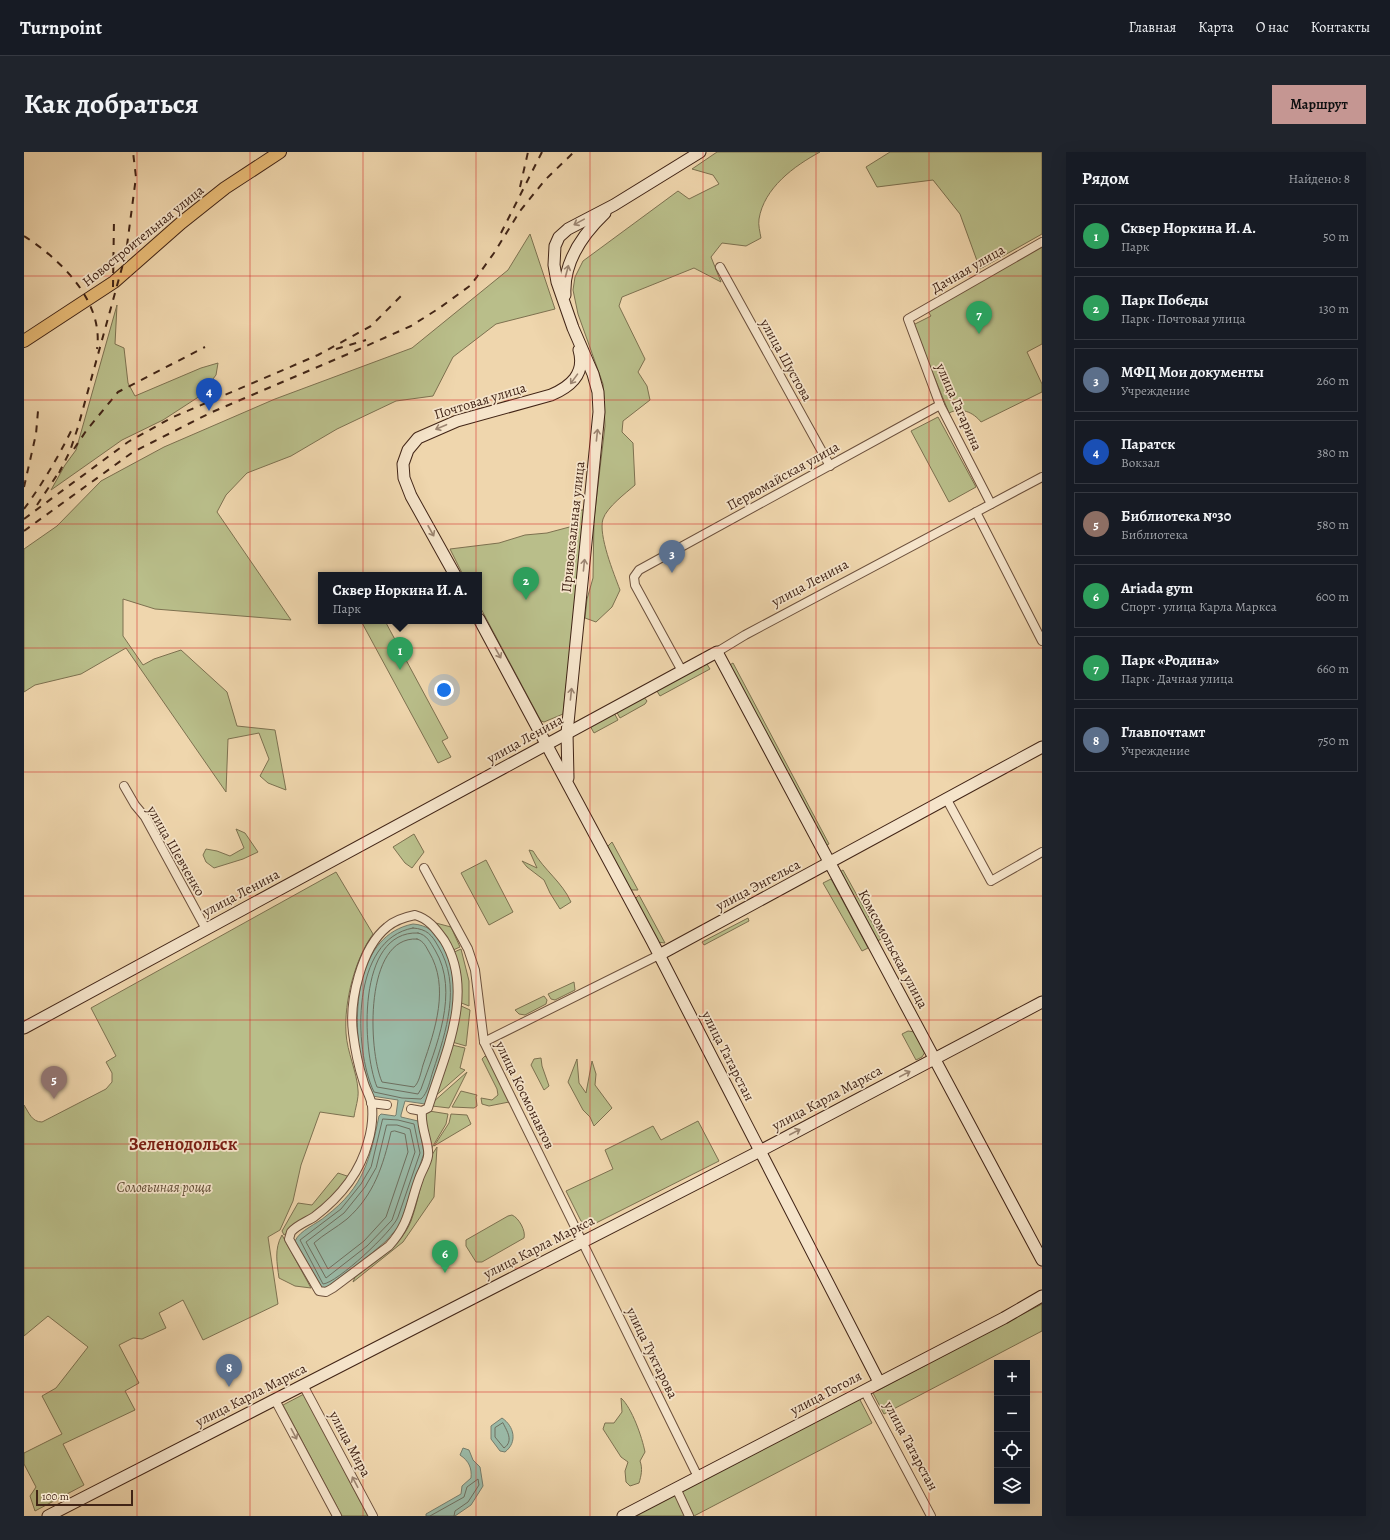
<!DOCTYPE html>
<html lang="ru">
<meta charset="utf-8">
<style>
body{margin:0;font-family:Alegreya,serif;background:#20242c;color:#f1f3f6}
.controls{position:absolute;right:12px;bottom:12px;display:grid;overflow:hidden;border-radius:0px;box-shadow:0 4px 16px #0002}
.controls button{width:36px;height:36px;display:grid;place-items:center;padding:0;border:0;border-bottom:1px solid #363941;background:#171b24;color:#f1f3f6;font:20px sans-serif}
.scale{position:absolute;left:12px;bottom:10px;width:97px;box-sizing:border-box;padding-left:4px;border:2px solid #412416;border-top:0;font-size:11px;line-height:14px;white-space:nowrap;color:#412416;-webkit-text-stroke:3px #f5e4ca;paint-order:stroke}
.you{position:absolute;left:420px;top:538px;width:14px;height:14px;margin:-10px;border:3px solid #fff;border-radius:50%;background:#1a73e8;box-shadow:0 0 0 6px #1a73e833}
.badge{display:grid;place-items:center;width:26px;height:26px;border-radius:50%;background:#c59692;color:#fff;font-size:13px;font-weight:700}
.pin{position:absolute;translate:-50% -33px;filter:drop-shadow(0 1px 2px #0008)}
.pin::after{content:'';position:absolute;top:21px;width:14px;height:12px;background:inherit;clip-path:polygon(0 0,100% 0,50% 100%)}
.popup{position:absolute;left:294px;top:420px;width:164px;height:52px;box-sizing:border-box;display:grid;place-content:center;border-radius:0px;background:#171b24;filter:drop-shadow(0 1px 3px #0005);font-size:13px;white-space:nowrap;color:#9ea1a6}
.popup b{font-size:15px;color:#f1f3f6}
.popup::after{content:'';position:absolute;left:50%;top:100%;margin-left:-8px;border:8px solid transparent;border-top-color:#171b24}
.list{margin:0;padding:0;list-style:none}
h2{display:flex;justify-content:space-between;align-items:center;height:52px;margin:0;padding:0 16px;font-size:17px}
h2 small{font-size:13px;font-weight:400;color:#9ea1a6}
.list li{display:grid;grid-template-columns:26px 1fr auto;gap:12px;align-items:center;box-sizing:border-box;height:64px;margin:0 8px 8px;padding:0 8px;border:1px solid #363941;border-radius:0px}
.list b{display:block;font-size:15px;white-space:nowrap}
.list p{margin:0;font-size:13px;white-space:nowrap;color:#9ea1a6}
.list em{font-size:13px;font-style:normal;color:#9ea1a6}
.icon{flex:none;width:22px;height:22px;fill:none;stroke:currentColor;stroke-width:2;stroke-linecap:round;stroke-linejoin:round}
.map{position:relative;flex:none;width:1018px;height:1364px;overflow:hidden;border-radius:0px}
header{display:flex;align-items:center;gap:24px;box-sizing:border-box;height:56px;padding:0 20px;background:#171b24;border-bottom:1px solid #363941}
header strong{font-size:19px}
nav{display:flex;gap:22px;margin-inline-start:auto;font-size:14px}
.intro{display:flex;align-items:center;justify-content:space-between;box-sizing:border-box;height:96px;padding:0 24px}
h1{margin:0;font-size:28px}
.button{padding:10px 18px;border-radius:0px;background:#c59692;color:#111;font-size:14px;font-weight:700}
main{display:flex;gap:24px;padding:0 24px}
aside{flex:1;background:#171b24;border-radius:0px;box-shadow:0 4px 16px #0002}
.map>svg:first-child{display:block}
</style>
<header>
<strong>Turnpoint</strong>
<nav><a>Главная</a><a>Карта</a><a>О нас</a><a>Контакты</a></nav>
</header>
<div class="intro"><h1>Как добраться</h1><a class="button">Маршрут</a></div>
<main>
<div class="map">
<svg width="1018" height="1364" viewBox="0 0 1018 1364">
<rect width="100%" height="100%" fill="#efd6ad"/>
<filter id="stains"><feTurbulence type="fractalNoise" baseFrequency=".005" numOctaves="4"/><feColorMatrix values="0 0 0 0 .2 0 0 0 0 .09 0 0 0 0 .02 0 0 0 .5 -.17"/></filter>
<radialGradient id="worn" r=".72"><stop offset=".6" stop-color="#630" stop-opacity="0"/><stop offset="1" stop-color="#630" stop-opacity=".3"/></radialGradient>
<g fill="#b9be8a" stroke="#7d7150">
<path d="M693 0H796C770 14 740 36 735 67 734 73 736 80 737 86L722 94 698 91 687 105 697 130 670 116 598 145 595 154 621 207 614 220 623 234 626 248 599 269 598 280 609 291 611 333C602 341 583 355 579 367 574 383 590 422 596 438L588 455 572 470 561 466 563 447 569 426 570 367 581 274 579 232 554 162 549 138 551 125 559 109 654 39 665 47 695 32 689 23 668 17Z"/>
<polygon points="866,0 1018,0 1018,82 956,117 936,62 909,28 853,35 842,15"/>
<polygon points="506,82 531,157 472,172 429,205 409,244 372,249 313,277 267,304 223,321 202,343 193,360 267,468 131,457 99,447 99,484 119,513 130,507 157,498 203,540 213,574 251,578 262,638 244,631 236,624 245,607 235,581 204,587 202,640 102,496 57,522 11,533 0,540 0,397 33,374 77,329 140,295 251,247 388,196 484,118"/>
<path d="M1018 93V192L1003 200 1018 232V240L957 270C949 260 937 255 925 261L889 173 907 164 903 158Z"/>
<polygon points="93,153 91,192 100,196 104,231 111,244 177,216 194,211 192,223 176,244 139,268 98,288 27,338 41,313 52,298"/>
<polygon points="914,265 952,335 925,350 887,279"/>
<polygon points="562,357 539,562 520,570 517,569 455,453 455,423 439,423 426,397 475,391 501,383 523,381 553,373 554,359"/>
<polygon points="337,469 361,469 424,586 418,589 427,605 414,611"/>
<polygon points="681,509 686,517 636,544 631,536"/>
<polygon points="709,511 805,692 799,695 704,514"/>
<polygon points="619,544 623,549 621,552 596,566 591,557"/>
<polygon points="589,559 594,568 570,581 565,572"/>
<polygon points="212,677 221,681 234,700 219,707 190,716 182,710 179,703 182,697 193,699 206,704 220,696"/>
<polygon points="390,682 400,700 388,716 381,711 369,695"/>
<polygon points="588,690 614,738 606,738 583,695"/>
<path d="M505 698 509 699C520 718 538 730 547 750L536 757 526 741 520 728 503 715 498 709 513 716Z"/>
<polygon points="462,708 489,760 465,773 437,721"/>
<polygon points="819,718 857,787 852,790 814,721"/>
<path d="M312 720 349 782C331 807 320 849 322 881 323 900 333 920 334 938 335 946 331 957 330 965L296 960 277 1013 269 1049 256 1078 244 1085 254 1152 179 1188 159 1148 135 1161 142 1176 118 1187 109 1186 95 1193 115 1231 101 1239 111 1258 39 1292 60 1333 11 1359 6 1344 12 1335 0 1312V1301L38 1282 18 1244 32 1236 64 1195 24 1164 0 1184V953C5 961 8 970 18 970L82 937 88 930V921L82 910 92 904 67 856Z"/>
<polygon points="807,727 844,796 838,799 799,731"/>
<polygon points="615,743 641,791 633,790 611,747"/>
<polygon points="724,766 725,769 680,793 678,790"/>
<polygon points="408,770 427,775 436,795 427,799"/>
<polygon points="437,797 445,829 445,854 435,850 428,801"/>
<polygon points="550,830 551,838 531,848 527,847 524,842"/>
<polygon points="520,844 523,848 522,852 501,863 495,862 491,858"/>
<polygon points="435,853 446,858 442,894 428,890"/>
<polygon points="884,879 891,880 901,900 898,905 892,908 878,882"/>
<polygon points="428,893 441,896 436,916 441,918 408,947"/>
<polygon points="461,904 465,908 485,950 465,954 458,952 457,946 468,948 474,943 473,937 458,907"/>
<polygon points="517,906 518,914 525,934 520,938 507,913 510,907"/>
<polygon points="553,907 555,931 562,941 568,909 572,922 571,933 588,956 570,974 566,965 559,958 544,930"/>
<polygon points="443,920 425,956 408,954 408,951"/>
<polygon points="437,939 453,943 452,945 453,954 450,956 428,955"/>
<polygon points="405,959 424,962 422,972 406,999 400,968 402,961"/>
<polygon points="427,962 443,963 447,972 410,994 425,971"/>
<polygon points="674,969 695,1009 570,1072 565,1074 557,1069 542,1039 589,1017 581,998 629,974 637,988"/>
<path d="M413 995 410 1045 379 1090 329 1130 331 1125C351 1110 377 1094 387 1069 396 1045 398 1015 413 995Z"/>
<polygon points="314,1021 326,1025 311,1044 288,1064 260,1083 258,1079 274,1051 288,1053"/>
<path d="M488 1063C495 1066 502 1079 500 1086L458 1110H452L442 1094V1088L484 1064Z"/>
<path d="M258 1083 287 1136 271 1134 255 1126C253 1111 250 1097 258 1083Z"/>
<polygon points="1018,1152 1018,1179 860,1262 849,1241"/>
<polygon points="280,1242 344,1364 318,1364 259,1253"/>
<path d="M597 1246C608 1256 618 1285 621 1300L616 1309C619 1317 617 1324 615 1331L606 1334 602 1330 601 1319 604 1310 597 1305 579 1277 581 1271H590L598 1260Z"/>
<polygon points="835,1246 848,1271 670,1364 610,1364"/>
</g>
<g fill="#9ab9a6" stroke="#767d6c">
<path d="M389 772C403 773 410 779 417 791 446 839 421 904 401 952L381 949 377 963V965L394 969 400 1001 376 1073 362 1089 320 1125 302 1136H298L271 1089C276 1078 293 1072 302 1064 340 1035 346 1007 355 964L357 962 371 964 372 963 374 948 348 944 346 942C343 929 338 916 336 903 329 858 333 783 389 772Z"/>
<path d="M478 1266C490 1274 494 1290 481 1300L476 1299 467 1287V1274Z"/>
<path d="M439 1296 445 1298 449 1308 456 1315 459 1334 447 1353 431 1364H402V1362L437 1342 438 1334 447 1326C448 1316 445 1309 436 1303Z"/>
</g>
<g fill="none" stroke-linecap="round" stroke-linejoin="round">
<g stroke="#6e6e5e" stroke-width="1">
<path d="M389 776C403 777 408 783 414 794 438 833 422 880 409 919 406 928 404 941 397 947L378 946 350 940C329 896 327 787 389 776Z"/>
<path d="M394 781C403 783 406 790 411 798 436 840 412 895 397 937L394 942 353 935C338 898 332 778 394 781Z"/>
<path d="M393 787C400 789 402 795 405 800 426 835 411 878 399 913 397 920 395 931 390 935L358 930C344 898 340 784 393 787Z"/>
<path d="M359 967 374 968 390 972 396 1001 374 1065C369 1079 313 1131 299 1132L276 1088 317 1057 337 1032 347 1015Z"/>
<polygon points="363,973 373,973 386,977 391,1000 368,1068 343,1094 302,1126 282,1090 320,1061 341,1035 352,1016"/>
<path d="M371 979 381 982 384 1000 362 1065 340 1089 304 1117 290 1091C300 1082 312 1076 323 1067 350 1043 359 1014 367 980Z"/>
<path d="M479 1271C483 1279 490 1289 480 1296L471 1285V1276Z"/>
<polyline points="406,1364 440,1345 443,1335 454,1327 455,1333 444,1350 431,1359 430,1364"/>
</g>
<defs>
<g id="street">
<polyline points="696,115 806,314"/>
<polyline points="967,352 916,253 884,167 1018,90"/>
<polyline points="952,360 1018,489"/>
<polyline points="693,500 721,483 1018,325"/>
<polyline points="658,519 611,433 610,425 615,418 916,253"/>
<polyline points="100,634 111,653 121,665 182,777"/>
<polyline points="922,646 967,729 1018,700"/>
<polyline points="400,716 444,797 451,818 460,890 674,1325"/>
<path d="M391 763C405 767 412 777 420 788 452 840 420 904 404 956L398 959C396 975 406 993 404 1004 403 1012 397 1020 395 1027 385 1054 386 1071 365 1094L309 1136 302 1140 295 1139 270 1096 265 1087 267 1080C273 1073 282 1070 290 1065 315 1046 336 1021 344 990 347 980 349 965 348 954 347 945 341 937 339 928 334 913 331 897 329 881 325 849 337 796 363 775 371 768 381 765 391 763Z"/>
<polyline points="460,890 635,803"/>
<polyline points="347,951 363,953"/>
<polyline points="387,957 398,959"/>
<polyline points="279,1233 349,1364"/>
<polyline points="840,1238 907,1364"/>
<polyline points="251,1248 313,1364"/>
<polyline points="652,1336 665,1364"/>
</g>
<g id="secondary">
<path d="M541 143C539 110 558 83 581 61"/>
<path d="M431 423 387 344 380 326 379 312 384 298 394 286 433 269 527 243C546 235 562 222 555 198"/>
<polyline points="455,467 628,789 855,1230"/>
<polyline points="544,626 543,581 575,260 574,240 569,222 549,176 533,130 530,113 531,94 535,85 544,77 590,53 676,0"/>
<polyline points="635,803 1018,595"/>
<polyline points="0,876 693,500 1018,1108"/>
<polyline points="24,1364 736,999 1018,850"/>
<polyline points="599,1364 980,1166 1018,1144"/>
</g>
<polyline id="primary" points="0,189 90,130 157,71 201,36 256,0"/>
</defs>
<use href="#street" stroke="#6c503c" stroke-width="10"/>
<use href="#secondary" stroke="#412416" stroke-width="13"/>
<use href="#primary" stroke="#412416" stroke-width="14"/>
<use href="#street" stroke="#f5e4ca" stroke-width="8"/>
<use href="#secondary" stroke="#f5e4ca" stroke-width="11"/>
<use href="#primary" stroke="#e8bb76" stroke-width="12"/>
<g stroke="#412416" stroke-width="2" stroke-dasharray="7 7" stroke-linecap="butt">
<polyline points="496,35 504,0"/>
<polyline points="477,81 518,0"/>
<path d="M0 84C36 107 80 149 73 197"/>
<polyline points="89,135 90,67"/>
<polyline points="312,197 342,188"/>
<polyline points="50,297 62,279 94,240 181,195"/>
<polyline points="35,321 46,299 54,275 102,101 112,25 109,0"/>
<polyline points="0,335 12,282 14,259"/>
<polyline points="13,353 37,317"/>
<path d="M0 357C19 331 35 304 49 275"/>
<polyline points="0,367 104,290 147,266 294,203 347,174 378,143"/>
<polyline points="0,379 109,300 186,261 331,199 387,174 414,157 447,133 470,101 496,59 521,28 550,0"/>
</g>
</g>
<defs><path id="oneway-shaft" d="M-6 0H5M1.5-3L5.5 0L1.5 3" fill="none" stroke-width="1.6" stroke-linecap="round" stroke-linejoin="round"/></defs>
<g stroke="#9b8470">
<use href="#oneway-shaft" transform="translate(555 70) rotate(151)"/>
<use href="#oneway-shaft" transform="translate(543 119) rotate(-75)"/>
<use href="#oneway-shaft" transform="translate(550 227) rotate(126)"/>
<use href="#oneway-shaft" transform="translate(417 275) rotate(157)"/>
<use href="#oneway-shaft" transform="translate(573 283) rotate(-84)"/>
<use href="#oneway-shaft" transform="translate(407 379) rotate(61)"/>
<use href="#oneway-shaft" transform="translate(560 413) rotate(-84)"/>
<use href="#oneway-shaft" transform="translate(474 501) rotate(61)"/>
<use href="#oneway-shaft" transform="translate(547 542) rotate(-84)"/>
<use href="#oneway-shaft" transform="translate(881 922) rotate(-28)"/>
<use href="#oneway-shaft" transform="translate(771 980) rotate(-28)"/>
<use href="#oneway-shaft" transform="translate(270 1282) rotate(62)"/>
<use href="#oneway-shaft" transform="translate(331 1330) rotate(-118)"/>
</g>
<path fill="none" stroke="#d62828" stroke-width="1" stroke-opacity="0.55" d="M113 0V1364M226 0V1364M339 0V1364M452 0V1364M566 0V1364M679 0V1364M792 0V1364M905 0V1364M0 124H1018M0 248H1018M0 372H1018M0 496H1018M0 620H1018M0 744H1018M0 868H1018M0 992H1018M0 1116H1018M0 1240H973M1003 1240H1018"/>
<g text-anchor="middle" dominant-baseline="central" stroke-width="3.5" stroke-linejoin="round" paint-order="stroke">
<g font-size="14" fill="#412416" stroke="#f5e4ca">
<text transform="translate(119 84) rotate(-39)">Новостроительная улица</text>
<text transform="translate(944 117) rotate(-30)">Дачная улица</text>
<text transform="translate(762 208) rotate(61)">улица Шустова</text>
<text transform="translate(456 249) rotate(-17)">Почтовая улица</text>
<text transform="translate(935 255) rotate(66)">улица Гагарина</text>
<text transform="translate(759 324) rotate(-29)">Первомайская улица</text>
<text transform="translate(549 375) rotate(-84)">Привокзальная улица</text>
<text transform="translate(786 431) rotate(-28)">улица Ленина</text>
<text transform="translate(501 587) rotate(-29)">улица Ленина</text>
<text transform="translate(152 699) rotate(60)">улица Шевченко</text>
<text transform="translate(734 733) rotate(-28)">улица Энгельса</text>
<text transform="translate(217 741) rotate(-28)">улица Ленина</text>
<text transform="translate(869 797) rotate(62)">Комсомольская улица</text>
<text transform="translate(704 904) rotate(63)">улица Татарстан</text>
<text transform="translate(501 943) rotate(64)">улица Космонавтов</text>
<text transform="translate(803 946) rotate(-28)">улица Карла Маркса</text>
<text transform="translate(515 1095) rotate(-27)">улица Карла Маркса</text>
<text transform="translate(628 1201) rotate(64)">улица Туктарова</text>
<text transform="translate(802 1241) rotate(-28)">улица Гоголя</text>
<text transform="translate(227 1243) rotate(-27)">улица Карла Маркса</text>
<text transform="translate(326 1292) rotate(62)">улица Мира</text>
<text transform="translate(887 1294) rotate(62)">улица Татарстан</text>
</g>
<g font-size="14" font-style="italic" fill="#5f4a33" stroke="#f5e4ca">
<text x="140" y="1035">Соловьиная роща</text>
</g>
<g font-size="18" font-weight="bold" fill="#7a1f14" stroke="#f5e4ca">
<text x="159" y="992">Зеленодольск</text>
</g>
</g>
<rect width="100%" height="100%" filter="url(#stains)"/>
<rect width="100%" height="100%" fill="url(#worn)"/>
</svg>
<div class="controls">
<button>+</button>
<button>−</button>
<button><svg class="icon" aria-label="locate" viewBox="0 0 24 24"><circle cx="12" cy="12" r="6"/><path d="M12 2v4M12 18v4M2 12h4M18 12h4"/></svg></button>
<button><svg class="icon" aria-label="layers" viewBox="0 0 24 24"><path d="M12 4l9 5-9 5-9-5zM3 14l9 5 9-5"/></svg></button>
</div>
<div class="scale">100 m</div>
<div class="you"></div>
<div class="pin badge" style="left:376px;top:518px;background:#2e9e5b">1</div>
<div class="popup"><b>Сквер Норкина И. А.</b>Парк</div>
<div class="pin badge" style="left:502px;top:448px;background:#2e9e5b">2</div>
<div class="pin badge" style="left:648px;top:421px;background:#5c6f8a">3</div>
<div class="pin badge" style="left:185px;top:259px;background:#1a4fb4">4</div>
<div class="pin badge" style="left:30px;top:947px;background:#8d6e63">5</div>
<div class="pin badge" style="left:421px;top:1121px;background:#2e9e5b">6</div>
<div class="pin badge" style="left:955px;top:182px;background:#2e9e5b">7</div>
<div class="pin badge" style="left:205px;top:1235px;background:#5c6f8a">8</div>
</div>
<aside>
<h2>Рядом<small>Найдено: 8</small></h2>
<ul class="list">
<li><span class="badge" style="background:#2e9e5b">1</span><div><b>Сквер Норкина И. А.</b><p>Парк</p></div><em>50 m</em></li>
<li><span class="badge" style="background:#2e9e5b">2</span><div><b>Парк Победы</b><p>Парк · Почтовая улица</p></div><em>130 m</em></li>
<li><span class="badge" style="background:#5c6f8a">3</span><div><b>МФЦ Мои документы</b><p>Учреждение</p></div><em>260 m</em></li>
<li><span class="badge" style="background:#1a4fb4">4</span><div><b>Паратск</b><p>Вокзал</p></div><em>380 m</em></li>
<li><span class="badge" style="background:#8d6e63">5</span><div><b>Библиотека №30</b><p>Библиотека</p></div><em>580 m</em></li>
<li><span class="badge" style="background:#2e9e5b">6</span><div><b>Ariada gym</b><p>Спорт · улица Карла Маркса</p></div><em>600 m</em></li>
<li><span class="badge" style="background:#2e9e5b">7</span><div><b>Парк «Родина»</b><p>Парк · Дачная улица</p></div><em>660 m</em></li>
<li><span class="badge" style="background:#5c6f8a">8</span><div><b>Главпочтамт</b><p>Учреждение</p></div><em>750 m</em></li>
</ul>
</aside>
</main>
